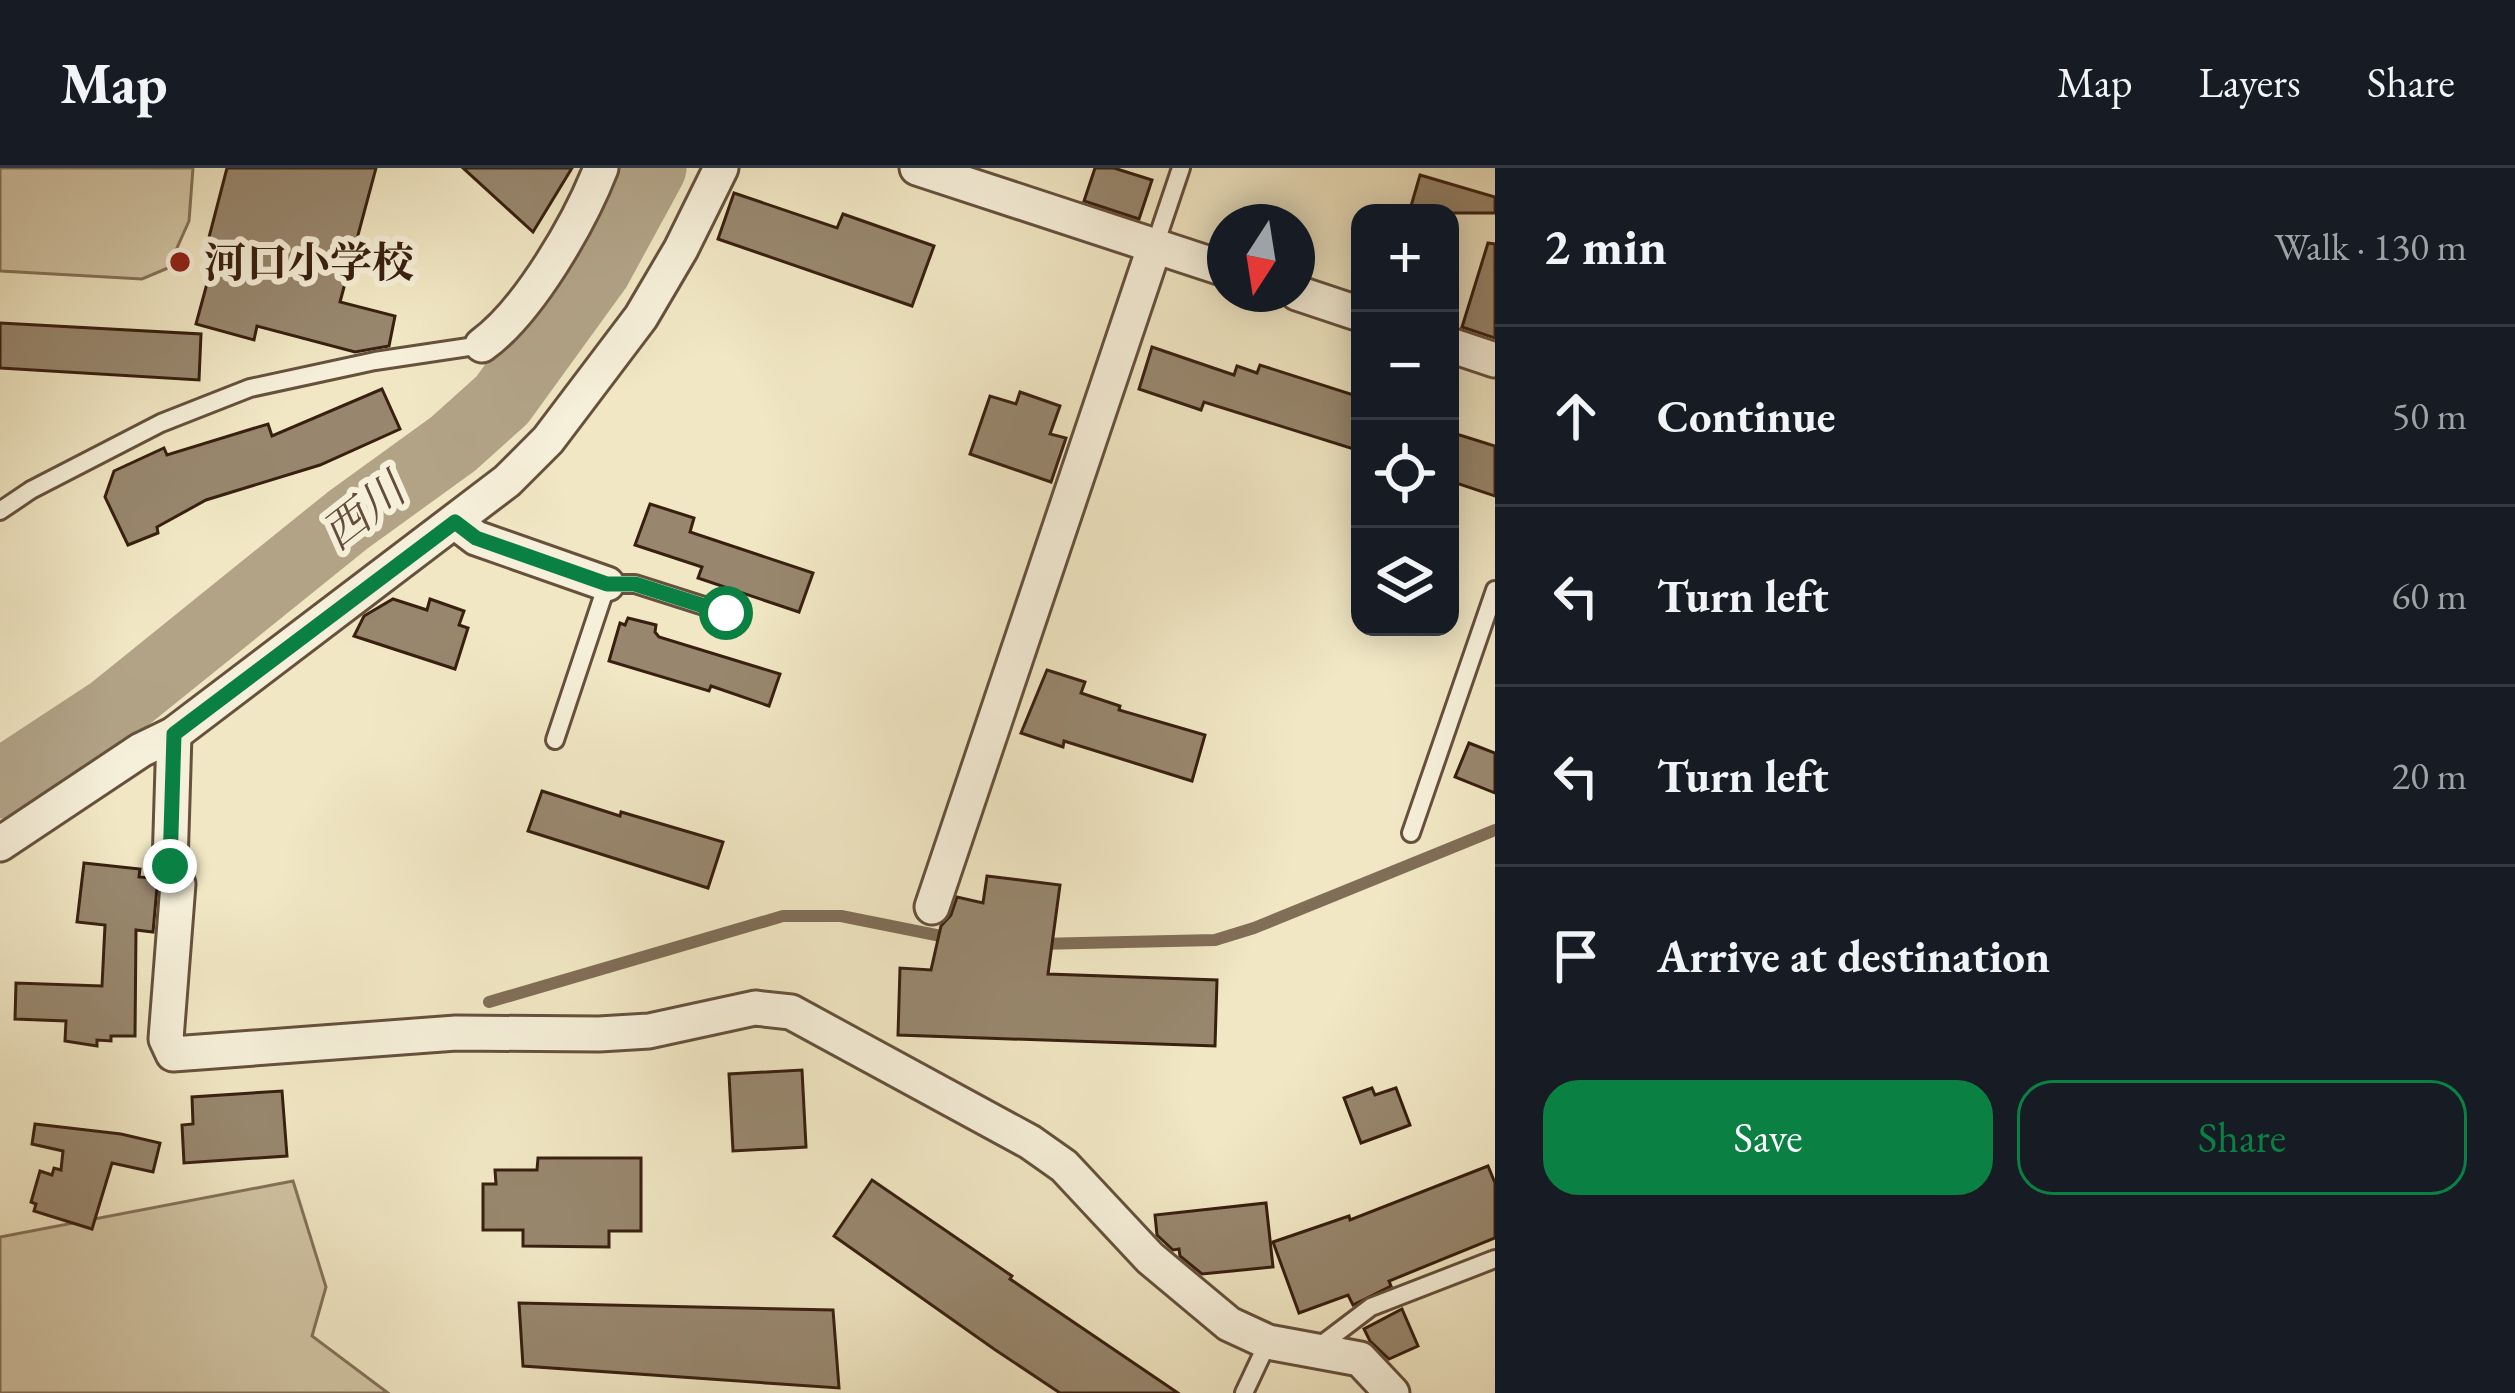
<!DOCTYPE html>
<meta charset="utf-8">
<style>
body{margin:0;font-family:"EB Garamond","Noto Serif JP",serif;background:#20242c;color:#f1f3f6}
.controls{position:absolute;right:36px;top:36px;display:grid;overflow:hidden;border-radius:24px;box-shadow:0 6px 30px #0003}
.controls button{width:108px;height:108px;display:grid;place-items:center;padding:0;border:0;border-bottom:3px solid #363941;background:#171b24;color:#f1f3f6;font:60px sans-serif}
.compass{position:absolute;left:1207px;top:36px;width:108px;height:108px;border-radius:50%;background:#171b24;box-shadow:0 6px 30px #0003;rotate:192deg}
.stop{position:absolute;width:36px;height:36px;margin:-27px;border:9px solid #0b8043;border-radius:50%;background:#fff}
.stop.end{background:#0b8043;border-color:#fff;box-shadow:0 3px 12px #0008}
.list{margin:0;padding:0;list-style:none}
h2{display:flex;justify-content:space-between;align-items:center;height:156px;margin:0;padding:0 48px;font-size:51px}
h2 small{font-size:39px;font-weight:400;color:#9ea1a6}
.list li{display:grid;grid-template-columns:78px 1fr auto;gap:36px;align-items:center;box-sizing:border-box;height:180px;padding:0 48px;border-top:3px solid #363941}
.list b{display:block;font-size:45px;white-space:nowrap}
.list em{font-size:39px;font-style:normal;color:#9ea1a6}
.actions{display:flex;gap:24px;padding:36px 48px}
.actions a{flex:1;padding:27px 0;border:3px solid #0b8043;border-radius:36px;text-align:center;font-size:42px;color:#0b8043}
.actions .main{background:#0b8043;color:#fff}
.icon{flex:none;width:66px;height:66px;fill:none;stroke:currentColor;stroke-width:2;stroke-linecap:round;stroke-linejoin:round}
.map{position:relative;flex:none;width:1495px;height:1225px;overflow:hidden}
header{display:flex;align-items:center;gap:72px;box-sizing:border-box;height:168px;padding:0 60px;background:#171b24;border-bottom:3px solid #363941}
header strong{font-size:57px}
nav{display:flex;gap:66px;margin-inline-start:auto;font-size:42px}
main{display:flex}
aside{flex:1;background:#171b24}
.map>svg:first-child{display:block}
</style>
<header>
<strong>Map</strong>
<nav><a>Map</a><a>Layers</a><a>Share</a></nav>
</header>
<main>
<div class="map">
<svg width="1495" height="1225" viewBox="0 0 1495 1225">
<rect width="100%" height="100%" fill="#f1e7c4"/>
<filter id="stains"><feTurbulence type="fractalNoise" baseFrequency=".00167" numOctaves="4"/><feColorMatrix values="0 0 0 0 .2 0 0 0 0 .09 0 0 0 0 .02 0 0 0 .5 -.17"/></filter>
<radialGradient id="worn" r=".72"><stop offset=".6" stop-color="#630" stop-opacity="0"/><stop offset="1" stop-color="#630" stop-opacity=".3"/></radialGradient>
<g fill="#d2c5a5" stroke="#85725a" stroke-width="3">
<polygon points="0,0 193,0 189,53 168,100 142,111 0,103"/>
<polygon points="293,1013 326,1119 312,1168 388,1225 0,1225 0,1069"/>
</g>
<g fill="none" stroke-linecap="round" stroke-linejoin="round">
<g stroke="#816e57" stroke-width="12">
<polyline points="1037,776 1215,772 1254,760 1495,662"/>
<polyline points="489,834 783,748 841,748 951,770"/>
</g>
<polyline stroke="#b2a387" stroke-width="69" points="0,616 111,543 348,352 453,276 502,232 597,101 652,0"/>
</g>
<g fill="#98876e" stroke="#381f10" stroke-width="3">
<polygon points="227,0 376,0 340,134 395,148 389,178 355,184 257,158 254,172 196,156 218,75 208,73"/>
<polygon points="463,0 572,0 533,64"/>
<polygon points="1095,0 1114,0 1152,12 1139,51 1084,33"/>
<polygon points="1420,7 1495,29 1495,45 1409,45"/>
<polygon points="734,25 837,60 843,46 934,78 912,138 718,71"/>
<polygon points="1488,75 1495,76 1495,170 1462,159"/>
<polygon points="0,155 201,166 199,212 0,200"/>
<polygon points="1152,179 1234,207 1237,198 1257,205 1260,197 1360,229 1360,283 1204,234 1201,242 1139,221"/>
<polygon points="382,221 400,261 320,297 206,332 157,359 158,365 128,377 105,329 114,303 164,280 167,287 268,256 272,268"/>
<polygon points="1020,224 1060,238 1050,266 1066,270 1051,314 970,286 990,228 1016,236"/>
<polygon points="1450,264 1495,278 1495,328 1450,313"/>
<polygon points="650,336 694,350 690,364 813,405 799,444 698,410 702,399 635,377"/>
<polygon points="393,431 427,442 430,431 464,443 459,457 468,460 455,501 354,468 364,448"/>
<polygon points="628,450 656,457 655,464 659,469 780,506 769,538 711,518 709,523 609,493 620,455 625,457"/>
<polygon points="1047,502 1085,514 1081,525 1120,538 1119,542 1205,567 1192,613 1064,573 1063,579 1021,565"/>
<polygon points="1469,575 1495,585 1495,625 1455,609"/>
<polygon points="542,623 620,648 621,644 723,674 708,720 528,663"/>
<polygon points="84,695 140,701 139,709 152,710 157,720 153,764 136,762 135,868 111,868 111,873 97,872 97,878 65,873 66,853 15,851 16,815 102,818 105,757 77,754"/>
<polygon points="987,708 1060,717 1048,806 1217,812 1215,878 898,867 900,800 931,802 941,758 951,747 957,729 983,735"/>
<polygon points="802,902 806,979 733,983 729,906"/>
<polygon points="1372,920 1375,927 1396,920 1410,957 1361,975 1344,930"/>
<polygon points="282,923 287,988 184,995 182,957 193,956 192,929"/>
<polygon points="35,956 121,966 160,975 153,1004 112,995 92,1061 34,1043 36,1036 31,1034 40,1003 52,1007 54,1000 61,1002 63,983 32,976"/>
<polygon points="538,990 641,990 641,1063 609,1063 609,1079 523,1078 523,1062 483,1062 483,1016 496,1016 495,1002 537,1002"/>
<polygon points="1488,998 1495,1015 1495,1070 1389,1113 1391,1118 1353,1137 1348,1127 1299,1145 1273,1074 1349,1048 1350,1052"/>
<polygon points="872,1012 1012,1108 1010,1111 1178,1225 1060,1225 994,1181 834,1068"/>
<polygon points="1266,1035 1273,1099 1202,1106 1180,1088 1179,1081 1173,1082 1157,1067 1155,1047"/>
<polygon points="519,1135 833,1142 839,1220 523,1198"/>
<polygon points="1402,1141 1418,1178 1389,1191 1370,1173 1364,1161"/>
</g>
<g fill="none" stroke-linecap="round" stroke-linejoin="round">
<defs>
<g id="lane">
<polyline points="1155,77 1181,0"/>
<polyline points="0,343 31,322 161,255 250,220 375,193 482,177"/>
<polyline points="555,572 607,416 635,416 726,445"/>
<polyline points="1411,665 1495,422"/>
<polyline points="1313,1183 1371,1139 1495,1091"/>
<polyline points="1244,1225 1268,1174"/>
</g>
<g id="street">
<polyline points="917,0 1225,101"/>
<polyline points="1297,125 1360,146"/>
<path d="M482 177C529 143 580 54 601 0"/>
<polyline points="1450,177 1495,192"/>
<polyline points="455,354 476,370 607,416"/>
<polyline points="174,566 170,698 178,716 166,871 173,886 456,865 599,866 649,863 755,840 791,844 1030,974 1064,998 1150,1090 1229,1156 1268,1174 1360,1191 1392,1225"/>
<polyline points="0,676 141,582 174,566 507,313 548,272 641,149 681,81 721,0"/>
<polyline points="932,739 1155,77"/>
</g>
</defs>
<use href="#lane" stroke="#66513d" stroke-width="22"/>
<use href="#street" stroke="#66513d" stroke-width="39"/>
<use href="#lane" stroke="#f6efd9" stroke-width="16"/>
<use href="#street" stroke="#f6efd9" stroke-width="33"/>
</g>
<g fill="none" stroke-linecap="round" stroke-linejoin="round">
<polyline stroke="#0b8043" stroke-width="15" points="170,698 174,566 455,354 476,370 607,416 635,416 726,445"/>
</g>
<circle fill="#8f2418" stroke="#f6efd9" stroke-width="4.5" cx="180" cy="94" r="12"/>
<g text-anchor="middle" dominant-baseline="central" stroke-width="12" stroke-linejoin="round" paint-order="stroke">
<g font-size="42" font-weight="bold" fill="#381f10" stroke="#f6efd9" text-anchor="start">
<text x="204" y="94">河口小学校</text>
</g>
<g font-size="45" font-style="italic" fill="#634d3a" stroke="#f6efd9">
<text transform="translate(363 343) rotate(-38)">西川</text>
</g>
</g>
<rect width="100%" height="100%" filter="url(#stains)"/>
<rect width="100%" height="100%" fill="url(#worn)"/>
</svg>
<div class="controls">
<button>+</button>
<button>−</button>
<button><svg class="icon" aria-label="locate" viewBox="0 0 24 24"><circle cx="12" cy="12" r="6"/><path d="M12 2v4M12 18v4M2 12h4M18 12h4"/></svg></button>
<button><svg class="icon" aria-label="layers" viewBox="0 0 24 24"><path d="M12 4l9 5-9 5-9-5zM3 14l9 5 9-5"/></svg></button>
</div>
<svg class="compass" viewBox="-18 -18 36 36"><path d="M0-13l5 13h-10z" fill="#e53935"/><path d="M0 13l5-13h-10z" fill="#9ea1a6"/></svg>
<div class="stop" style="left:726px;top:445px"></div>
<div class="stop end" style="left:170px;top:698px"></div>
</div>
<aside>
<h2>2 min<small>Walk · 130 m</small></h2>
<ul class="list">
<li><svg class="icon" aria-label="ahead" viewBox="0 0 24 24"><path d="M12 20V5M6 11l6-6 6 6"/></svg><div><b>Continue</b></div><em>50 m</em></li>
<li><svg class="icon" aria-label="left" viewBox="0 0 24 24"><path d="M17 20v-9H6M10 6l-5 5 5 5"/></svg><div><b>Turn left</b></div><em>60 m</em></li>
<li><svg class="icon" aria-label="left" viewBox="0 0 24 24"><path d="M17 20v-9H6M10 6l-5 5 5 5"/></svg><div><b>Turn left</b></div><em>20 m</em></li>
<li><svg class="icon" aria-label="arrive" viewBox="0 0 24 24"><path d="M6 21V4h12l-3 4 3 4H6"/></svg><div><b>Arrive at destination</b></div></li>
</ul>
<div class="actions"><a class="main">Save</a><a>Share</a></div>
</aside>
</main>
